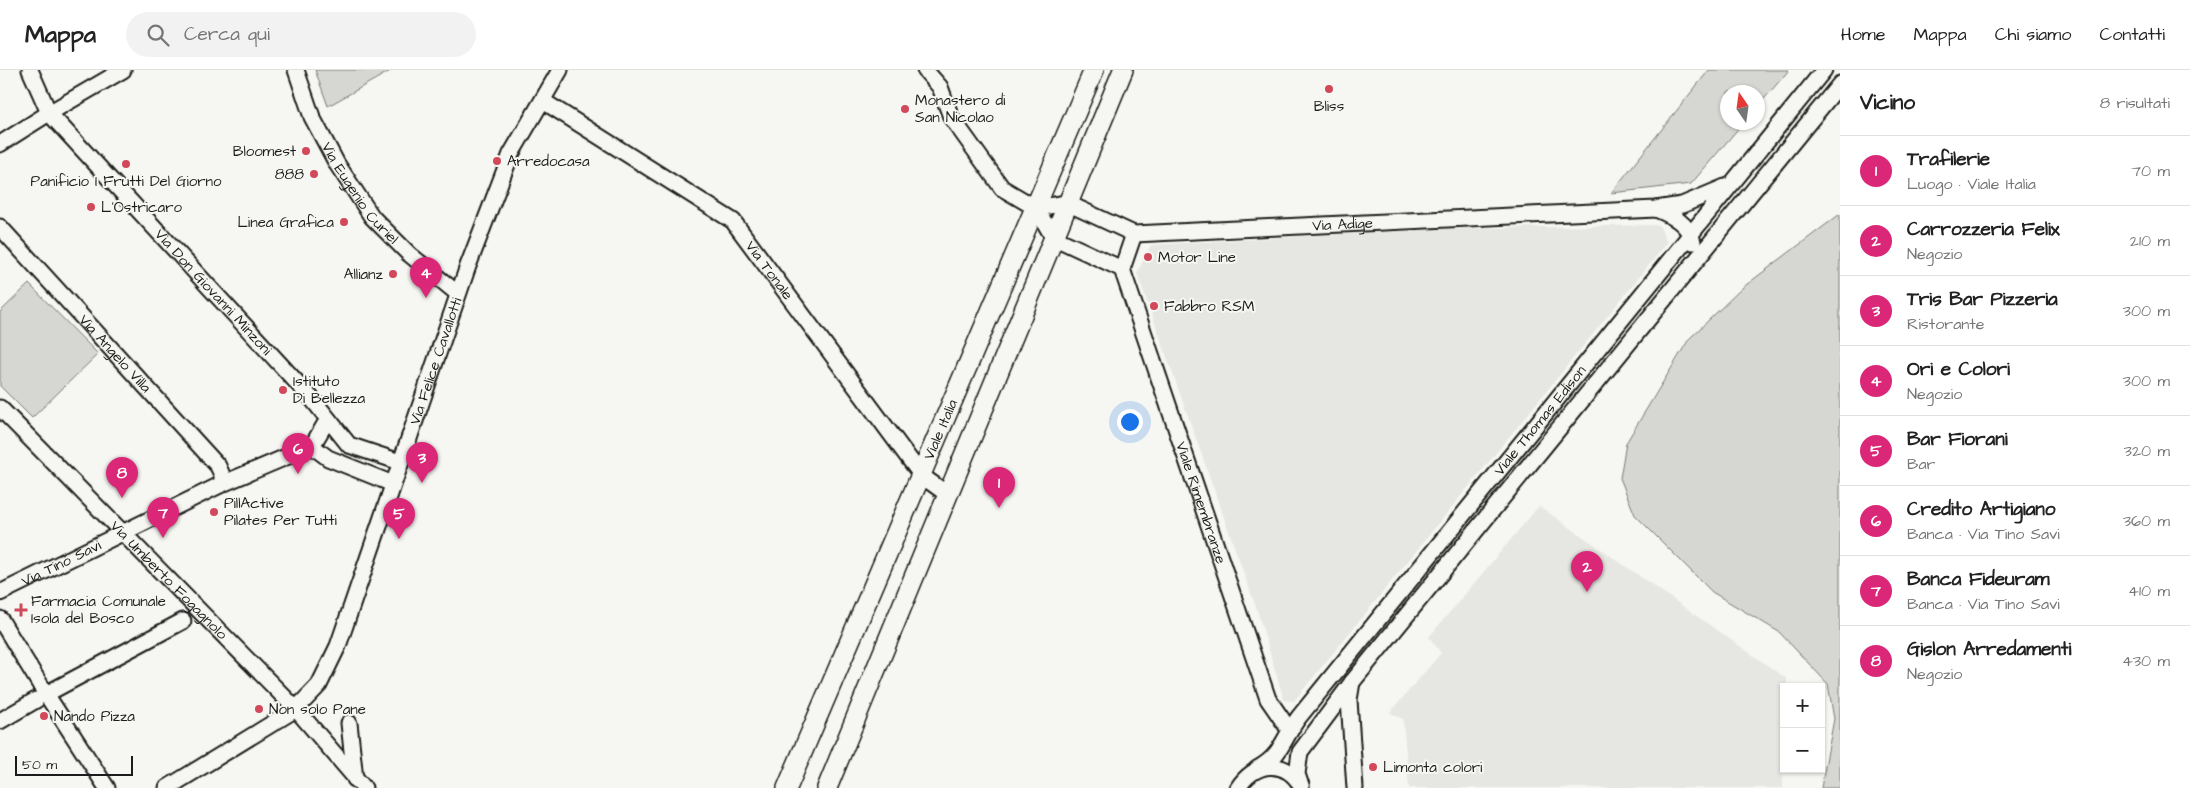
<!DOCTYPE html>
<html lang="it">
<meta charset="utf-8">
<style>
body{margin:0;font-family:"Architects Daughter",sans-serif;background:#f2f2f2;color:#222}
.controls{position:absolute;right:15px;bottom:15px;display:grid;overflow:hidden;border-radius:0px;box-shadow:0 1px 4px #0004}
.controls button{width:45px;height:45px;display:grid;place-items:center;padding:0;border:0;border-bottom:1px solid #e0e0e0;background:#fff;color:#222;font:25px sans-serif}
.compass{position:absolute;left:1720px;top:15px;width:45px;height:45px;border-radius:50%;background:#fff;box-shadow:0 1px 4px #0004;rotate:347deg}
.scale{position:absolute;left:15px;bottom:12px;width:118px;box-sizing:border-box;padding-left:5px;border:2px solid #1c1c1c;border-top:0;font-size:14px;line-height:18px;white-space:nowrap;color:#1c1c1c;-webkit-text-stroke:4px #f6f6f2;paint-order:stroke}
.you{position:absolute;left:1129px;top:351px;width:18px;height:18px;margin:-12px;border:4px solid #fff;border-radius:50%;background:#1a73e8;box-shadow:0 0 0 8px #1a73e833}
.badge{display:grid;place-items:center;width:32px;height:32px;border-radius:50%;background:#db2777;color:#fff;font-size:16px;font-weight:700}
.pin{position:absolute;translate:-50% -41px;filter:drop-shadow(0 1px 2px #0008)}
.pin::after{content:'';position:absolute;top:26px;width:18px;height:15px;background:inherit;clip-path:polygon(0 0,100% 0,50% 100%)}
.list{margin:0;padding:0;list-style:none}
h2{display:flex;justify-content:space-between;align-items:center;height:65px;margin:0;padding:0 20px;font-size:21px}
h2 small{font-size:16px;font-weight:400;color:#767676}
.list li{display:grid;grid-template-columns:32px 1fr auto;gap:15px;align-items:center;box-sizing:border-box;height:70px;padding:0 20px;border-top:1px solid #e0e0e0}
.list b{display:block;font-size:19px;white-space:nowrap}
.list p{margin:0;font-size:16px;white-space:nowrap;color:#767676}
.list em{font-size:16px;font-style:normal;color:#767676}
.icon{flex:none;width:28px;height:28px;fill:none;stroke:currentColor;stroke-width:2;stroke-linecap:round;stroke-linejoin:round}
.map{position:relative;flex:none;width:1840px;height:718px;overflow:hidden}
header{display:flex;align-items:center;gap:30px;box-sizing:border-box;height:70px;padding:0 25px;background:#fff;border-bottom:1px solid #e0e0e0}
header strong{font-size:24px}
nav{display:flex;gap:28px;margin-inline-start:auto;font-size:18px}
.search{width:350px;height:45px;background:#f2f2f2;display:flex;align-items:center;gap:12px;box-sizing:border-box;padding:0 18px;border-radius:28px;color:#767676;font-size:19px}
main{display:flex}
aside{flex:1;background:#fff}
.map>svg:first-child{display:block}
</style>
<header>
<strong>Mappa</strong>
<div class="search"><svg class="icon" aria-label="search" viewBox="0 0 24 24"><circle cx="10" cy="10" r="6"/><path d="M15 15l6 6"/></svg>Cerca qui</div>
<nav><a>Home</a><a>Mappa</a><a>Chi siamo</a><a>Contatti</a></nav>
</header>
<main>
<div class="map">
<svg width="1840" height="718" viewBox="0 0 1840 718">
<rect width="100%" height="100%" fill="#f6f6f2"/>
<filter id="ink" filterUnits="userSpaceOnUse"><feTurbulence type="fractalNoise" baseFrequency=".02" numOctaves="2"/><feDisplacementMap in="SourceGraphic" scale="10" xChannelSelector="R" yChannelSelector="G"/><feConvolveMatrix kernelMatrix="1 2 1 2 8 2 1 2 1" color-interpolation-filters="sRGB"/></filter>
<g filter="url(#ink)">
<g fill="#e6e6e2">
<polygon points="1659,155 1667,173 1294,631 1284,630 1257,540 1137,203 1151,175 1431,159"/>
<polygon points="1539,436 1787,609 1787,617 1784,617 1783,718 1409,718 1403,649 1390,643 1441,583 1429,567"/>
</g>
<g fill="#d6d6d2" stroke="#797977">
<polygon points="315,0 392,0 328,36"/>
<polygon points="1709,0 1789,0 1758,36 1758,22 1728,22 1728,52 1743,53 1691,114 1611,123"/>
<polygon points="1840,144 1840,718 1821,718 1834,649 1828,614 1779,562 1712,522 1635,445 1620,408 1626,373 1689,269 1742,218"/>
<polygon points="29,214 98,284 32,348 0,316 0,242"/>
</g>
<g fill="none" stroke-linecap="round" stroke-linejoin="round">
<defs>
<g id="minor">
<path id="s1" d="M30 0 49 43 313 330 349 375 400 392"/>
<path id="s2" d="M296 0 312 47 337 94 372 147 409 184 457 223"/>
<path id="s3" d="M925 0 940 17 951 47 1002 118 1036 138 1053 167 1122 199 1268 629 1290 661"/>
<path id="s4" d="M543 31 733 151 922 406 947 424"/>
<polyline points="0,74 49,43 123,0"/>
<path id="s5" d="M1036 138 1067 133 1134 164 1656 139 1682 135 1725 117"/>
<path d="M1656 139C1673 146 1688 153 1693 172"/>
<path id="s6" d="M0 157 218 396 222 405V414"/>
<polyline points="1122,199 1134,164"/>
<path id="s7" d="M0 338 296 639 364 718"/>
<polyline points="328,349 312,376 328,388 393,414"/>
<path id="s8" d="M0 523 222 414 312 376"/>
<polyline points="0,549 46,624 107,718"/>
<polyline points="1352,612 1349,630 1355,718"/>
<polyline points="46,624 183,551"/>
<polyline points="0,651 36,630"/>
<polyline points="349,653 355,709"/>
<path id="s9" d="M1257 699C1282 686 1283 668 1299 647L1824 0"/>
<polyline points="1301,716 1297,704 1300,682 1353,611 1840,14"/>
<path id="s10" d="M167 718 296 639 319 615 338 576 468 196 511 84 560 0"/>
<path d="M1238 718C1254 693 1283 687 1301 715"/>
</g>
<g id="major">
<path id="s11" d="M787 718 1094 0"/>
<polyline points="827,718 1123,0"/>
</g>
</defs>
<use href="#minor" stroke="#1c1c1c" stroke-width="19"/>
<use href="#major" stroke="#1c1c1c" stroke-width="22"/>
<use href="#minor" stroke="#f6f6f2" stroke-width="15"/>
<use href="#major" stroke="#f6f6f2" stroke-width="19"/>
</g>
</g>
<g fill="#d1495b" stroke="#f6f6f2" stroke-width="2">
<circle cx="1329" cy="19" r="5"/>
<circle cx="905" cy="39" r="5"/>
<circle cx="306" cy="81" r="5"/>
<circle cx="497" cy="91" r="5"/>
<circle cx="126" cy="94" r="5"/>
<circle cx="314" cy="104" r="5"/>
<circle cx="91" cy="137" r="5"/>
<circle cx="344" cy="152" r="5"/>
<circle cx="1148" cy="187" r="5"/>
<circle cx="393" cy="204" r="5"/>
<circle cx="1154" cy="236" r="5"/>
<circle cx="283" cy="320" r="5"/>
<circle cx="214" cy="442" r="5"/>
<path d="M18.5 532.5h5v5h5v5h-5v5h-5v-5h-5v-5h5z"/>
<circle cx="259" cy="639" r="5"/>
<circle cx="44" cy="646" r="5"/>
<circle cx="1373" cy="697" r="5"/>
</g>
<g text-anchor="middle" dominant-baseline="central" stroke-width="4" stroke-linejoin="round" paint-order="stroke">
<g font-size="15" fill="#1c1c1c" stroke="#f6f6f2" text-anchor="start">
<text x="915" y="30">Monastero di<tspan x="915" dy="17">San Nicolao</tspan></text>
<text x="1329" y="36" text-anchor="middle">Bliss</text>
<text x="296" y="81" text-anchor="end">Bloomest</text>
<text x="507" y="91">Arredocasa</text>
<text x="304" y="104" text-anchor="end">888</text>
<text x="126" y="111" text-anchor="middle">Panificio I Frutti Del Giorno</text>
<text x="101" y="137">L'Ostricaro</text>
<text x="334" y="152" text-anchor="end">Linea Grafica</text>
<text x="1158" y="187">Motor Line</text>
<text x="383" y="204" text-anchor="end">Allianz</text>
<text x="1164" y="236">Fabbro RSM</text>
<text x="293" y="311">Istituto<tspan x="293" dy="17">Di Bellezza</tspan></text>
<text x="224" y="433">PillActive<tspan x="224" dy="17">Pilates Per Tutti</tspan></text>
<text x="31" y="531">Farmacia Comunale<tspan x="31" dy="17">Isola del Bosco</tspan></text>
<text x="269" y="639">Non solo Pane</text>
<text x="54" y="646">Nando Pizza</text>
<text x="1383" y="697">Limonta colori</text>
</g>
<g font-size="15" fill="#1c1c1c" stroke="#f6f6f2">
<text stroke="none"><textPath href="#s2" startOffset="140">Via Eugenio Curiel</textPath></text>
<text stroke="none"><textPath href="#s5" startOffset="314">Via Adige</textPath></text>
<text stroke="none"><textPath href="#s4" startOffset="286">Via Tonale</textPath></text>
<text stroke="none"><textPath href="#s1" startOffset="290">Via Don Giovanni Minzoni</textPath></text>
<text stroke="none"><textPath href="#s6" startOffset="171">Via Angelo Villa</textPath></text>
<text stroke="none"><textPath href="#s10" startOffset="529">Via Felice Cavallotti</textPath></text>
<text stroke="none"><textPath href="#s9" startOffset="450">Viale Thomas Edison</textPath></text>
<text stroke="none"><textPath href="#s11" startOffset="390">Viale Italia</textPath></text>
<text stroke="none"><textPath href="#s3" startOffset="538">Viale Rimembranze</textPath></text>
<text stroke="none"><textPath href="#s8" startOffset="68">Via Tino Savi</textPath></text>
<text stroke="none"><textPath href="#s7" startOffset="241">Via Umberto Fogagnolo</textPath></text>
</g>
</g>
</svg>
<div class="controls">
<button>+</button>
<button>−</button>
</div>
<svg class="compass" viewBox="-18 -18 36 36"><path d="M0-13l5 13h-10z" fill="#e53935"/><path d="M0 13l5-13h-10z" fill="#767676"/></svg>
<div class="scale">50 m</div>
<div class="you"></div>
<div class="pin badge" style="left:999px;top:438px">1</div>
<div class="pin badge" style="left:1587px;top:522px">2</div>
<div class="pin badge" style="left:422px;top:413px">3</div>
<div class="pin badge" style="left:426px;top:228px">4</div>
<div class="pin badge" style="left:399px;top:469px">5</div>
<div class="pin badge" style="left:298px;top:404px">6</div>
<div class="pin badge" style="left:163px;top:468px">7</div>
<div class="pin badge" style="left:122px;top:428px">8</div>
</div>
<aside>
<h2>Vicino<small>8 risultati</small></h2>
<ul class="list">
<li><span class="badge">1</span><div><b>Trafilerie</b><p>Luogo · Viale Italia</p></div><em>70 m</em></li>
<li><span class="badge">2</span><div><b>Carrozzeria Felix</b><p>Negozio</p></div><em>210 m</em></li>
<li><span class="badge">3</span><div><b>Tris Bar Pizzeria</b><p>Ristorante</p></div><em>300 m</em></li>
<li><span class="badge">4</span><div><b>Ori e Colori</b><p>Negozio</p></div><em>300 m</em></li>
<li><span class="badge">5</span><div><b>Bar Fiorani</b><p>Bar</p></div><em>320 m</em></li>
<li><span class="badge">6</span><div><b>Credito Artigiano</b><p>Banca · Via Tino Savi</p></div><em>360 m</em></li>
<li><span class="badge">7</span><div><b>Banca Fideuram</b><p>Banca · Via Tino Savi</p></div><em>410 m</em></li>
<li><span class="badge">8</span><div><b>Gislon Arredamenti</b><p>Negozio</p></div><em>430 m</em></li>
</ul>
</aside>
</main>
